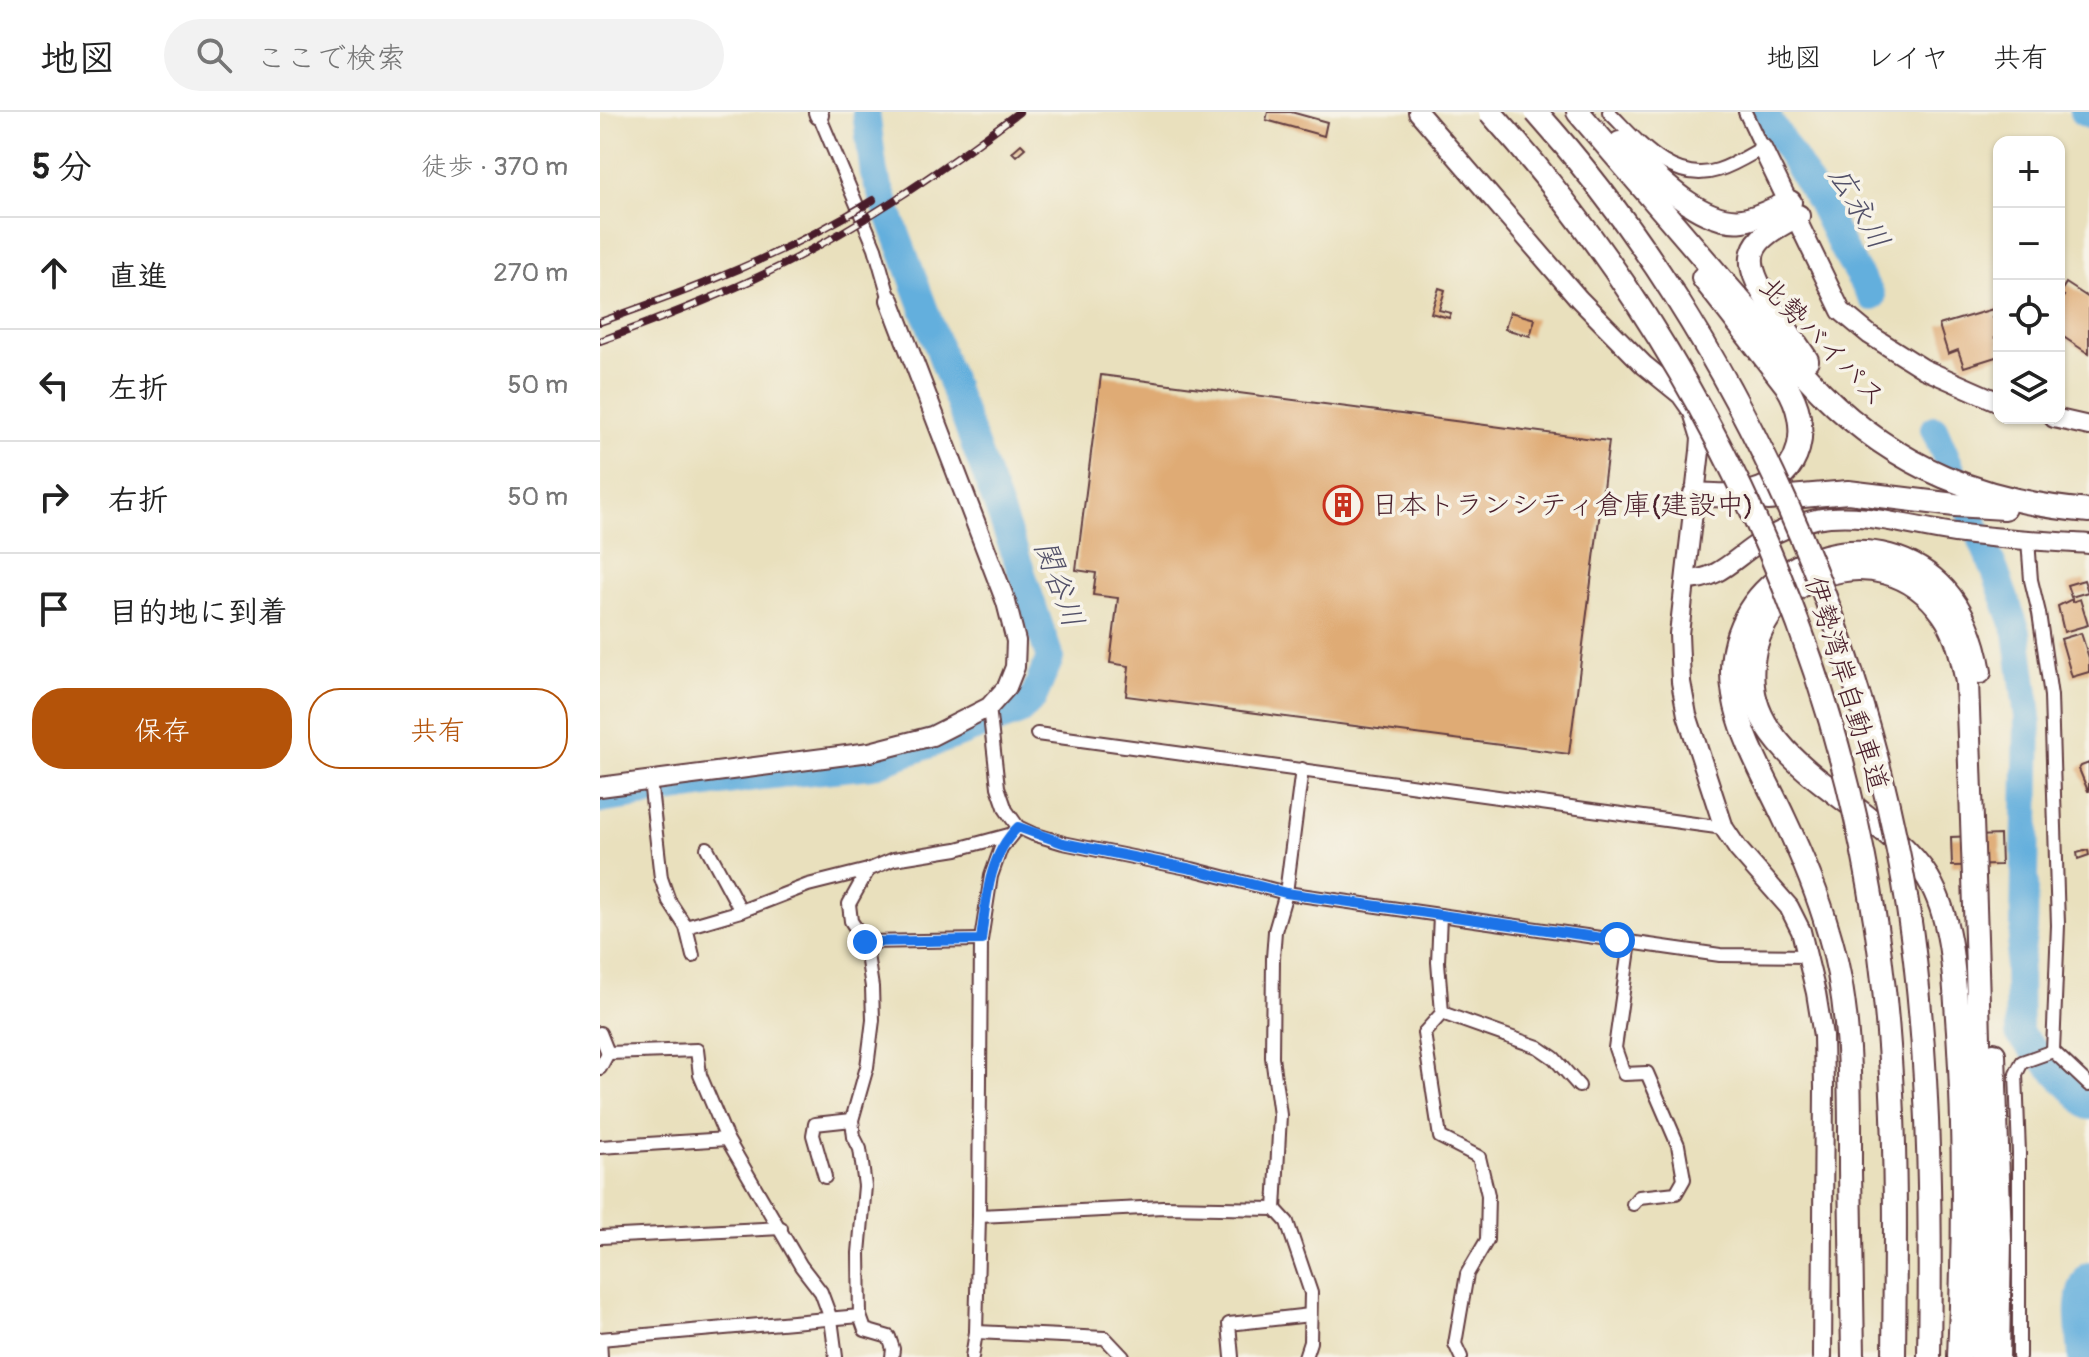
<!DOCTYPE html>
<html lang="ja">
<meta charset="utf-8">
<style>
body{margin:0;font-family:Pangolin,"Klee One",sans-serif;background:#f2f2f2;color:#222}
.controls{position:absolute;right:24px;top:24px;display:grid;overflow:hidden;border-radius:16px;box-shadow:0 2px 6px #0004}
.controls button{width:72px;height:72px;display:grid;place-items:center;padding:0;border:0;border-bottom:2px solid #e0e0e0;background:#fff;color:#222;font:40px sans-serif}
.stop{position:absolute;width:24px;height:24px;margin:-18px;border:6px solid #1a73e8;border-radius:50%;background:#fff}
.stop.end{background:#1a73e8;border-color:#fff;box-shadow:0 2px 8px #0008}
.list{margin:0;padding:0;list-style:none}
h2{display:flex;justify-content:space-between;align-items:center;height:104px;margin:0;padding:0 32px;font-size:34px}
h2 small{font-size:26px;font-weight:400;color:#767676}
.list li{display:grid;grid-template-columns:52px 1fr auto;gap:24px;align-items:center;box-sizing:border-box;height:112px;padding:0 32px;border-top:2px solid #e0e0e0}
.list b{display:block;font-size:30px;white-space:nowrap}
.list em{font-size:26px;font-style:normal;color:#767676}
.actions{display:flex;gap:16px;padding:24px 32px}
.actions a{flex:1;padding:18px 0;border:2px solid #b45309;border-radius:32px;text-align:center;font-size:28px;color:#b45309}
.actions .main{background:#b45309;color:#fff}
.icon{flex:none;width:44px;height:44px;fill:none;stroke:currentColor;stroke-width:2;stroke-linecap:round;stroke-linejoin:round}
.map{position:relative;flex:none;width:1489px;height:1245px;overflow:hidden}
header{display:flex;align-items:center;gap:48px;box-sizing:border-box;height:112px;padding:0 40px;background:#fff;border-bottom:2px solid #e0e0e0}
header strong{font-size:38px}
nav{display:flex;gap:44px;margin-inline-start:auto;font-size:28px}
.search{width:560px;height:72px;background:#f2f2f2;display:flex;align-items:center;gap:20px;box-sizing:border-box;padding:0 28px;border-radius:44px;color:#767676;font-size:30px}
main{display:flex}
aside{flex:1;background:#fff}
.map>svg:first-child{display:block}
</style>
<header>
<strong>地図</strong>
<div class="search"><svg class="icon" aria-label="search" viewBox="0 0 24 24"><circle cx="10" cy="10" r="6"/><path d="M15 15l6 6"/></svg>ここで検索</div>
<nav><a>地図</a><a>レイヤ</a><a>共有</a></nav>
</header>
<main>
<aside>
<h2>5 分<small>徒歩 · 370 m</small></h2>
<ul class="list">
<li><svg class="icon" aria-label="ahead" viewBox="0 0 24 24"><path d="M12 20V5M6 11l6-6 6 6"/></svg><div><b>直進</b></div><em>270 m</em></li>
<li><svg class="icon" aria-label="left" viewBox="0 0 24 24"><path d="M17 20v-9H6M10 6l-5 5 5 5"/></svg><div><b>左折</b></div><em>50 m</em></li>
<li><svg class="icon" aria-label="right" viewBox="0 0 24 24"><path d="M7 20v-9h11M14 6l5 5-5 5"/></svg><div><b>右折</b></div><em>50 m</em></li>
<li><svg class="icon" aria-label="arrive" viewBox="0 0 24 24"><path d="M6 21V4h12l-3 4 3 4H6"/></svg><div><b>目的地に到着</b></div></li>
</ul>
<div class="actions"><a class="main">保存</a><a>共有</a></div>
</aside>
<div class="map">
<svg width="1489" height="1245" viewBox="0 0 1489 1245">
<rect width="100%" height="100%" fill="#f7f3e8"/>
<filter id="ink" filterUnits="userSpaceOnUse"><feTurbulence type="fractalNoise" baseFrequency=".0125" numOctaves="2"/><feDisplacementMap in="SourceGraphic" scale="16" xChannelSelector="R" yChannelSelector="G"/><feConvolveMatrix kernelMatrix="1 2 1 2 8 2 1 2 1" color-interpolation-filters="sRGB"/></filter>
<filter id="wash" filterUnits="userSpaceOnUse"><feTurbulence type="fractalNoise" baseFrequency=".006" numOctaves="4" result="noise"/><feDisplacementMap in="SourceGraphic" scale="32" xChannelSelector="R" yChannelSelector="G"/><feGaussianBlur stdDeviation="1.8" result="paint"/><feColorMatrix in="noise" values="0 0 0 0 0 0 0 0 0 0 0 0 0 0 0 0 0 1.4 0 .05"/><feComposite in="paint" operator="in"/></filter>
<g filter="url(#wash)">
<rect width="100%" height="100%" fill="#e9e0bd"/>
<g fill="none" stroke-linecap="round" stroke-linejoin="round">
<g stroke="#64afdd" stroke-width="28">
<polyline points="1164,0 1219,88 1244,139 1272,185"/>
<polyline points="1483,0 1489,3"/>
<polyline points="1334,317 1395,459 1417,520 1428,605 1424,817 1418,857 1419,922 1489,994"/>
<polyline points="0,688 162,664 272,653 419,600 433,586 450,546 415,441 274,62 266,0"/>
<path d="M1482 1245C1481 1219 1472 1185 1489 1164"/>
</g>
</g>
<g id="blocks">
<g fill="#dfab75">
<polygon points="668,0 691,0 727,10 724,24 666,8"/>
<polygon points="421,32 425,36 416,44 412,40"/>
<polygon points="1466,171 1489,186 1489,242 1459,222 1459,191 1464,184 1460,181"/>
<polygon points="839,176 845,178 839,198 851,201 849,206 831,201"/>
<polygon points="1399,195 1399,225 1396,226 1399,227 1399,244 1364,255 1358,238 1348,242 1339,213 1393,197 1395,204 1391,206 1398,204 1395,196"/>
<polygon points="910,200 935,207 930,224 905,217"/>
<polygon points="501,263 1009,329 969,642 526,584 529,554 510,551 518,486 493,483 496,461 476,458"/>
<polygon points="1484,468 1488,480 1471,485 1467,473"/>
<polygon points="1472,487 1472,490 1480,487 1488,513 1464,520 1458,494"/>
<polygon points="1481,521 1489,546 1489,560 1472,565 1461,527"/>
<polygon points="1489,651 1489,679 1488,679 1479,657 1481,654"/>
<polygon points="1400,723 1401,753 1352,754 1351,725"/>
<polygon points="1488,738 1489,743 1478,747 1477,741"/>
</g>
</g>
</g>
<g filter="url(#ink)">
<use href="#blocks" fill-opacity="0" stroke="#623c41" stroke-width="2"/>
<g fill="none" stroke-linecap="round" stroke-linejoin="round">
<defs>
<g id="street">
<path d="M1009 0C1038 29 1072 73 1118 58 1134 53 1148 44 1162 36L1145 0"/>
<polyline points="219,3 275,136 290,188"/>
<polyline points="1428,428 1431,468 1439,501 1451,584 1458,813 1453,939 1489,973"/>
<polyline points="389,595 398,675 406,698 418,715 433,722 463,731 592,757 686,781 1120,843 1208,844"/>
<polyline points="437,622 1124,716"/>
<polyline points="50,668 61,766 69,789 86,815 93,844"/>
<polyline points="107,736 141,799"/>
<polyline points="268,758 249,792 251,809 265,830 272,875 273,908 267,955 252,1008 254,1025 260,1037 265,1074 259,1141 260,1204 265,1218 289,1225 293,1237 292,1245"/>
<polyline points="840,803 838,850 842,901 824,921 840,1025 879,1045 888,1083 887,1128 867,1162 855,1232 861,1245"/>
<polyline points="86,815 141,799 208,773 268,758 294,747 357,737 409,723"/>
<polyline points="265,830 381,828"/>
<polyline points="1030,830 1015,936 1024,962 1047,961 1078,1033 1084,1067 1076,1081 1039,1085 1033,1092"/>
<polyline points="842,901 938,935 954,946 979,974"/>
<polyline points="0,921 8,941"/>
<polyline points="8,941 97,938 100,963 127,1027 201,1154 221,1180 231,1207 236,1245"/>
<polyline points="0,956 8,941"/>
<polyline points="0,1035 127,1027"/>
<polyline points="225,1065 213,1023 215,1012 252,1008"/>
<polyline points="675,1097 680,1003 672,945 673,846 675,819 686,781 702,657"/>
<polyline points="379,1104 563,1095 675,1097 687,1110 711,1181 710,1230 705,1245"/>
<polyline points="0,1125 181,1116"/>
<polyline points="376,1220 505,1226 523,1245"/>
<polyline points="0,1227 260,1204"/>
<polyline points="0,1227 1,1245"/>
<polyline points="372,1245 376,1220 379,1104 381,828 391,764 401,736 418,715"/>
<polyline points="632,1245 629,1212 710,1203"/>
<polyline points="1419,1245 1419,1041 1416,962 1422,950 1453,939"/>
</g>
<g id="secondary">
<polyline points="218,0 219,3"/>
<polyline points="818,0 979,187 1044,253 1081,283 1093,300 1101,326 1100,339 1079,522 1081,570 1087,603 1124,716 1138,737 1189,795 1201,819 1216,881 1223,924 1224,976 1222,1245"/>
<polyline points="1162,36 1241,199 1270,223 1324,257 1399,290"/>
<polyline points="1454,306 1489,314"/>
<path d="M1086 468C1116 468 1131 450 1154 434 1173 421 1194 412 1216 407 1262 398 1310 415 1355 421 1399 427 1444 429 1489 432"/>
<polyline points="0,675 270,640 332,624 389,595 407,575 415,555 416,529 406,490 290,188"/>
</g>
<g id="highway">
<path d="M978 0C1028 59 1079 117 1129 176 1160 211 1189 248 1222 281 1297 356 1384 390 1489 399"/>
<path d="M1020 31C1051 59 1098 114 1143 108 1159 106 1175 96 1190 90"/>
<path d="M1198 104C1144 129 1140 147 1172 195 1183 213 1195 230 1207 248"/>
<path d="M1095 382C1114 383 1133 385 1152 380 1204 366 1212 313 1186 273L1103 166"/>
<polyline points="1168,387 1248,380 1355,393 1404,396"/>
<polyline points="1394,942 1400,1128 1398,1245"/>
<path d="M1253 1245C1252 1183 1251 1120 1250 1058 1250 978 1252 895 1228 818 1217 779 1201 742 1184 706 1159 652 1119 591 1136 529 1161 440 1281 408 1345 478 1365 501 1375 530 1380 560"/>
<path d="M1359 1245C1364 1136 1365 1028 1358 919 1354 870 1354 810 1328 766 1286 697 1161 657 1153 574 1142 466 1281 413 1343 502 1358 523 1362 546 1367 570 1375 795 1385 1020 1381 1245"/>
</g>
</defs>
<use href="#street" stroke="#623c41" stroke-width="16"/>
<use href="#secondary" stroke="#623c41" stroke-width="22"/>
<use href="#highway" stroke="#623c41" stroke-width="26"/>
<use href="#street" stroke="#fff" stroke-width="12"/>
<use href="#secondary" stroke="#fff" stroke-width="18"/>
<use href="#highway" stroke="#fff" stroke-width="22"/>
<defs>
<g id="rail">
<path d="M0 210C94 177 188 141 273 88"/>
<path d="M0 229C52 210 104 190 154 167 249 122 336 63 419 0"/>
</g>
</defs>
<use href="#rail" stroke="#4a1f2b" stroke-width="8"/>
<use href="#rail" stroke="#f7f3e8" stroke-width="5" stroke-dasharray="15" stroke-linecap="butt"/>
<defs>
<g id="highway-bridge">
<path d="M890 0C1121 258 1265 588 1289 934 1297 1037 1295 1141 1294 1245"/>
<path d="M936 0C1139 226 1280 547 1315 848 1330 980 1331 1113 1329 1245"/>
</g>
</defs>
<use href="#highway-bridge" stroke="#623c41" stroke-width="26" stroke-linecap="butt"/>
<use href="#highway-bridge" stroke="#fff" stroke-width="22"/>
</g>
</g>
<g fill="none" stroke-linecap="round" stroke-linejoin="round" filter="url(#ink)">
<path stroke="#1a73e8" stroke-width="10" d="M265 830 381 828C386 789 388 744 418 715L463 731 592 757 686 781 1017 828"/>
</g>
<defs>
<symbol id="building-ring" viewBox="-11 -11 22 22"><circle r="9.5" fill="#f7f3e8" stroke="#c8321e" stroke-width="1.5"/><path d="M-4-6H4V6H1V3H-1V6H-4ZM-2.5-4.3h1.7v1.8h-1.7ZM.8-4.3h1.7v1.8H.8ZM-2.5-1h1.7V.8h-1.7ZM.8-1h1.7V.8H.8Z" fill="#c8321e"/></symbol>
</defs>
<g fill-rule="evenodd">
<use href="#building-ring" x="721" y="371" width="44" height="44"/>
</g>
<g text-anchor="middle" dominant-baseline="central" stroke-width="7" stroke-linejoin="round" paint-order="stroke">
<g font-size="28" fill="#4a1f2b" stroke="#f7f3e8">
<text transform="translate(1222 230) rotate(46)">北勢バイパス</text>
<text transform="translate(1246 572) rotate(73)">伊勢湾岸自動車道</text>
</g>
<g font-size="28" fill="#4a1f2b" stroke="#f7f3e8" text-anchor="start">
<text x="771" y="393">日本トランシティ倉庫(建設中)</text>
</g>
<g font-size="30" font-style="italic" fill="#535169" stroke="#f7f3e8">
<text transform="translate(1259 96) rotate(60)">広永川</text>
<text transform="translate(459 472) rotate(70)">関谷川</text>
</g>
</g>
</svg>
<div class="controls">
<button>+</button>
<button>−</button>
<button><svg class="icon" aria-label="locate" viewBox="0 0 24 24"><circle cx="12" cy="12" r="6"/><path d="M12 2v4M12 18v4M2 12h4M18 12h4"/></svg></button>
<button><svg class="icon" aria-label="layers" viewBox="0 0 24 24"><path d="M12 4l9 5-9 5-9-5zM3 14l9 5 9-5"/></svg></button>
</div>
<div class="stop" style="left:1017px;top:828px"></div>
<div class="stop end" style="left:265px;top:830px"></div>
</div>
</main>
